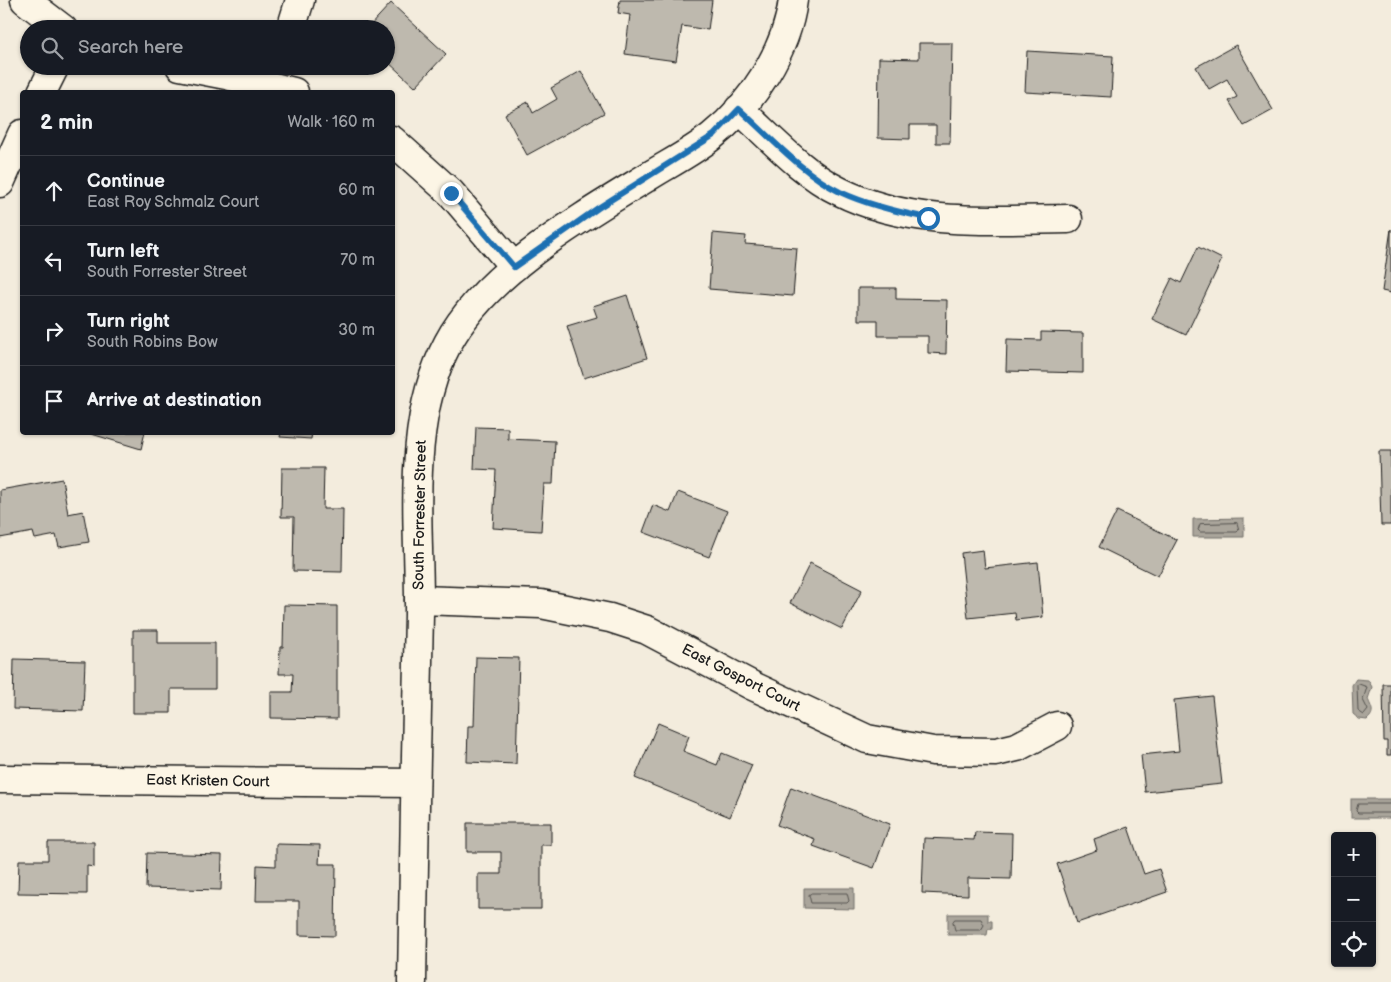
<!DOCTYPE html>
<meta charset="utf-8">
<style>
body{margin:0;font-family:"Balsamiq Sans",sans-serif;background:#20242c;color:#f1f3f6}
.controls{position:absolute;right:15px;bottom:15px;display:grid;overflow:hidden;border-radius:5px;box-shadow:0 1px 4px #0004}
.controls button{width:45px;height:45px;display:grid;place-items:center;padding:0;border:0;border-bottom:1px solid #363941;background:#171b24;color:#f1f3f6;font:25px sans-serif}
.stop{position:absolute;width:15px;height:15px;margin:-11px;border:4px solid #1f6fb2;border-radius:50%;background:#fff}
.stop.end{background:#1f6fb2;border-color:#fff;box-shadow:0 1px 5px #0008}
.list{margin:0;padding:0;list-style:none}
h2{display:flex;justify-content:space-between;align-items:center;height:65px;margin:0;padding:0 20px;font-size:21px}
h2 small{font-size:16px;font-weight:400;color:#9ea1a6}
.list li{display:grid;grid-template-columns:32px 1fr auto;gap:15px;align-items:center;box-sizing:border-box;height:70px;padding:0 20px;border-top:1px solid #363941}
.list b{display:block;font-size:19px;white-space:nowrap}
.list p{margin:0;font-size:16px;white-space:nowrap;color:#9ea1a6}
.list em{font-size:16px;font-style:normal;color:#9ea1a6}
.icon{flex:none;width:28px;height:28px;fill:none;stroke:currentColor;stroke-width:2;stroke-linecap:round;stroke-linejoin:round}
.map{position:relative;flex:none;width:1391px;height:982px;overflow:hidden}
.search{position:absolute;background:#171b24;box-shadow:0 1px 4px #0004;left:20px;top:20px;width:375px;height:55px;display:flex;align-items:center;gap:12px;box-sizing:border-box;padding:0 18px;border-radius:28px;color:#9ea1a6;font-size:19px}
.panel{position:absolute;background:#171b24;box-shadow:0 1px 4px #0004;left:20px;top:90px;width:375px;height:345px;border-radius:5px}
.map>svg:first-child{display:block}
</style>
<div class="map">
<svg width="1391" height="982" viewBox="0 0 1391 982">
<rect width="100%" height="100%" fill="#f3ecdd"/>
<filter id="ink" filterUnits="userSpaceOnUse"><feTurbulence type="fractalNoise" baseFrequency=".02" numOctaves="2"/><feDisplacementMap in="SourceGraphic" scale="10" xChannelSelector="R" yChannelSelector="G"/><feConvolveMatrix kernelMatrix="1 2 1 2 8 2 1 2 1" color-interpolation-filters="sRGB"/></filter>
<g filter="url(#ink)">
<g fill="#aaa59b" stroke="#716e68">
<polygon points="1244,518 1244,537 1193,537 1193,519"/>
<path d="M1356 679 1368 680 1372 687 1368 699C1371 708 1376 712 1367 720L1359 719 1353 714 1352 685Z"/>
<rect x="1351" y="799" width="40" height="19"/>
<polygon points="804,888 854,888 854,909 804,908"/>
<polygon points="948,914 988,914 988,921 992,921 992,929 988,929 987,935 948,935"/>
</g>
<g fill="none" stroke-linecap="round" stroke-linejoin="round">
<g stroke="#55534f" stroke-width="1">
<polygon points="1237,523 1239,530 1237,532 1200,532 1198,530 1200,524"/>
<polygon points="1359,684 1367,687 1363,700 1368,710 1364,715 1358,711 1357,686"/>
<polyline points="1391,804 1358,804 1356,811 1358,813 1391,813"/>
<polygon points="812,893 847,893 849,901 847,903 811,903 809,895"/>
<polygon points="955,919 981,919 984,925 981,930 955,930 953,922"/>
</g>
</g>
<g fill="#beb9ae" stroke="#1c1c1c">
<polygon points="620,0 712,0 708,30 682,26 676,61 625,54 630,15 618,13"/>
<polygon points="391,3 446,54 415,87 386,60 386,29 367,29"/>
<polygon points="919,43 952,43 950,143 936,143 936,125 910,125 910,139 878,138 879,58 919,59"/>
<polygon points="1236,45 1273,110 1244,126 1229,101 1237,97 1227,79 1209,89 1196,67"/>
<polygon points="1027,51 1113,56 1111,97 1025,92"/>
<polygon points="581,71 604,113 527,155 505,114 528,102 533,113 557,99 551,88"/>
<polygon points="1391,229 1391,293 1382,291"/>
<polygon points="713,233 746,236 745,244 797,248 793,296 709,289"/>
<polygon points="1198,247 1222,259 1186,335 1152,319 1172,278 1181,283"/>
<polygon points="858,288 896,288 896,299 947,300 946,354 928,353 928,336 878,336 878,320 858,320"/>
<polygon points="627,295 647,358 584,378 567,326 597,317 593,306"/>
<polygon points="1041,332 1083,333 1083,373 1006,371 1007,339 1041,340"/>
<polygon points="476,427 508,428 508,439 555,441 553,484 544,484 541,531 493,528 496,470 474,469"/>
<polygon points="85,432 145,432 141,449"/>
<polygon points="281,432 312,432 311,439 280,437"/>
<polygon points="1379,451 1391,451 1391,525 1381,525"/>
<polygon points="282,468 324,468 323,509 343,509 342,572 293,571 294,517 281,517"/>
<polygon points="62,479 68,514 83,511 89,542 59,547 56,535 35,539 33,532 0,538 0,490"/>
<polygon points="678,492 727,511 709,557 643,532 653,505 670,512"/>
<polygon points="1117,511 1177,540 1158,576 1099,547"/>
<polygon points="983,550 985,568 1038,562 1043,617 1016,620 1015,613 968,618 961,553"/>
<polygon points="810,563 862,590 842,629 790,603"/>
<polygon points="284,605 337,606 337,719 271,718 271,692 292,692 293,674 279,674 280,647 283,647"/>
<polygon points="133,630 158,630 158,643 215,643 215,689 171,689 171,713 133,713"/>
<polygon points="476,657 519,658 516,764 467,762 468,726 474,726"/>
<polygon points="14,659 85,661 83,711 13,709"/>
<polygon points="1383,684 1391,684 1391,755 1387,755 1387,741 1384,741"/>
<polygon points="1212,696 1222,784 1145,792 1141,755 1179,751 1174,700"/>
<polygon points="658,723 689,736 683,751 717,765 722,753 752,765 730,817 635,778"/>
<polygon points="791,787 890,824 874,868 813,846 815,839 777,825"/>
<polygon points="467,823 551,823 551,845 541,845 541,909 478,909 478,874 501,874 501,852 467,852"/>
<polygon points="1128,827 1144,874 1159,869 1167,892 1077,923 1057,864 1097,850 1094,839"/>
<polygon points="975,832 1012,833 1011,879 968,878 968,895 922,893 924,838 974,840"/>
<polygon points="48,842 94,842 94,867 87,866 87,894 18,893 19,860 48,860"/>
<polygon points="276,844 320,845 319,864 336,864 335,936 299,935 299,901 256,901 257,865 276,866"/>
<polygon points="147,853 222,855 221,890 146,888"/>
</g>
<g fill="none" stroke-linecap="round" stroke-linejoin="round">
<defs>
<g id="minor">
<polyline points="25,0 63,29"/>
<polyline points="291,29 300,0"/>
<polyline points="180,66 226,75 294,92"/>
<polyline points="42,92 55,66"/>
<path d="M739 109C770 137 802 173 839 191 910 227 992 220 1068 219"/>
<polyline points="392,140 451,193 514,267"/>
<polyline points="0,183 22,134"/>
<polyline points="419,600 541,604 610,618 647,630 753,686 867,739 933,751 996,752 1017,747 1057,726"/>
<polyline points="0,779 415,783"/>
<path d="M412 982C414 859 416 737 419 614 420 525 405 424 448 343 486 271 586 215 654 173 674 161 695 150 712 136 752 104 787 50 793 0"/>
</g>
</defs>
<use href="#minor" stroke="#1c1c1c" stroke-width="31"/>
<use href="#minor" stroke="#fcf5e5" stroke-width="28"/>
</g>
</g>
<g fill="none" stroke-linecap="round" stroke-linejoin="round" filter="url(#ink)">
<path stroke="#1f6fb2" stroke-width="6" d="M451 193 514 267 598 208 714 135 739 109C770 137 802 173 840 192 868 205 897 212 928 218"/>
</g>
<g text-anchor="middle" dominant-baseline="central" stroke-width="5" stroke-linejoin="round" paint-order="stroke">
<g font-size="15" fill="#1c1c1c" stroke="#fcf5e5">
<text transform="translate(420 515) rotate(-89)">South Forrester Street</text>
<text transform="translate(741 678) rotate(27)">East Gosport Court</text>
<text transform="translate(208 781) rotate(1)">East Kristen Court</text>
</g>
</g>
</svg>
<div class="controls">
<button>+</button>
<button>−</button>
<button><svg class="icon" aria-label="locate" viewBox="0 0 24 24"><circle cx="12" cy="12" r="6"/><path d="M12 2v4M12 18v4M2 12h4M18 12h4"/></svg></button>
</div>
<div class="stop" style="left:928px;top:218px"></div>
<div class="stop end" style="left:451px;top:193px"></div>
<div class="search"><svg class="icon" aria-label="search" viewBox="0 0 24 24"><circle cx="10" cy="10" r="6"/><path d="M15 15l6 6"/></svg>Search here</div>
<section class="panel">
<h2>2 min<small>Walk · 160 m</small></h2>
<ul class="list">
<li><svg class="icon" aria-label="ahead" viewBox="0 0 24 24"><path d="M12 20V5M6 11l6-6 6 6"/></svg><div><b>Continue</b><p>East Roy Schmalz Court</p></div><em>60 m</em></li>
<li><svg class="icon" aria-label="left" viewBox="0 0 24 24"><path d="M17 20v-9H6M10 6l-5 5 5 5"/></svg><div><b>Turn left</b><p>South Forrester Street</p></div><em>70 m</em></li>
<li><svg class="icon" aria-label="right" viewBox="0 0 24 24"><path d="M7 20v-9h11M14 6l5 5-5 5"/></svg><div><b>Turn right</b><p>South Robins Bow</p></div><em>30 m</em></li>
<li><svg class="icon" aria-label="arrive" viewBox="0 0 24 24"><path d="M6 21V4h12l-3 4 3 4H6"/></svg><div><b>Arrive at destination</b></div></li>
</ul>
</section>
</div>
